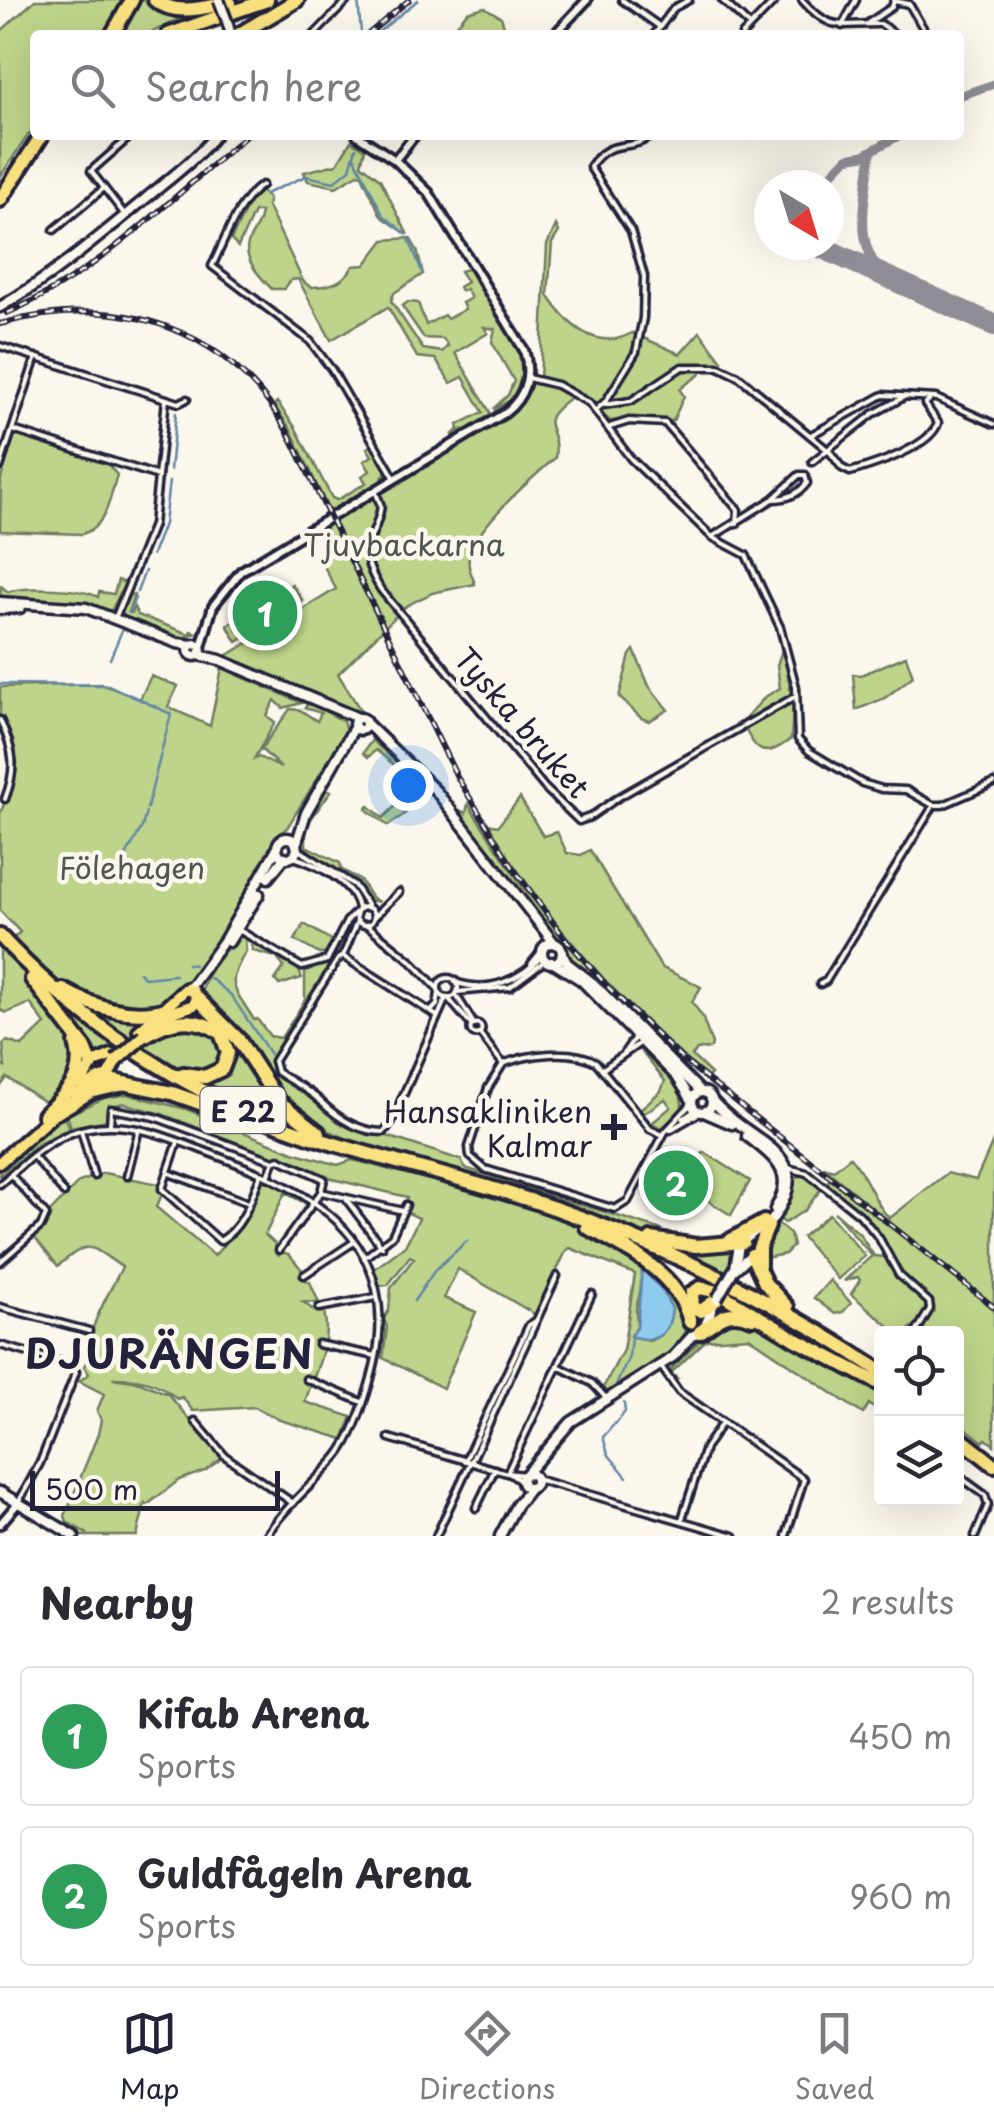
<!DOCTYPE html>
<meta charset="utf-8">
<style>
body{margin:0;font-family:"Playpen Sans",sans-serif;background:#f7f7f7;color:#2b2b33}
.controls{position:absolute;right:30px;bottom:30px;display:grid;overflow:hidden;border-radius:10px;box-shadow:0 10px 40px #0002}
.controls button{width:90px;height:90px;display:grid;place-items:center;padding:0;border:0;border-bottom:2px solid #e1e1e2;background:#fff;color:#2b2b33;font:50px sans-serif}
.compass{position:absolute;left:754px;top:170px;width:90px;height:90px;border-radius:50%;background:#fff;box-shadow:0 10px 40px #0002;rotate:142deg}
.scale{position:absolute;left:30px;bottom:25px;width:250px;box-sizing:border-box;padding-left:10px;border:5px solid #22223b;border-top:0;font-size:28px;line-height:35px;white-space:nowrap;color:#22223b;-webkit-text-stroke:8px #fbf7ec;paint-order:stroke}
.you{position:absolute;left:408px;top:785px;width:35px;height:35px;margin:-25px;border:8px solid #fff;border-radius:50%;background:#1a73e8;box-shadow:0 0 0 15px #1a73e833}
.badge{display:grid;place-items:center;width:65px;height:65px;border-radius:50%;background:#22223b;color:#fff;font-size:32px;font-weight:700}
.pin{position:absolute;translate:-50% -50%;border:5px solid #fff;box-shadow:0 2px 10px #0006}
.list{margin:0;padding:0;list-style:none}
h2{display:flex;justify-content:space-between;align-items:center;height:130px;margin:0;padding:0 40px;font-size:42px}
h2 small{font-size:32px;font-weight:400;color:#7c7c81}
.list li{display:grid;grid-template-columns:65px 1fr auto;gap:30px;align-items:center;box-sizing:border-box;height:140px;margin:0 20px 20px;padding:0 20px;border:2px solid #e1e1e2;border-radius:10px}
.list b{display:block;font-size:38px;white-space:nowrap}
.list p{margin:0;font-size:32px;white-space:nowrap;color:#7c7c81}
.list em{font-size:32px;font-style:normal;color:#7c7c81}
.icon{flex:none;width:55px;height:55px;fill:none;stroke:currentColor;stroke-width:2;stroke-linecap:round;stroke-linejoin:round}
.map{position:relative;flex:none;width:994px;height:1536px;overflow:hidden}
.search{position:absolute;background:#fff;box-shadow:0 10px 40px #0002;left:30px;right:30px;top:30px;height:110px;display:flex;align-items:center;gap:25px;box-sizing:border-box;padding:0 35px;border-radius:10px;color:#7c7c81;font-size:38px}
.sheet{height:450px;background:#fff}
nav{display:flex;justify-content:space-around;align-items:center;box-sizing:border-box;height:140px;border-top:2px solid #e1e1e2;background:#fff;font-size:28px;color:#7c7c81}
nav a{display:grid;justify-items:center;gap:5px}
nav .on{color:#22223b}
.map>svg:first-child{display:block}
</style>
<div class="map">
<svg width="994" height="1536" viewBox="0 0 994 1536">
<rect width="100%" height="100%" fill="#fbf7ec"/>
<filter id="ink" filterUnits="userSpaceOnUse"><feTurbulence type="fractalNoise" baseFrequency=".01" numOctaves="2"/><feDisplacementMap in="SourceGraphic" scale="20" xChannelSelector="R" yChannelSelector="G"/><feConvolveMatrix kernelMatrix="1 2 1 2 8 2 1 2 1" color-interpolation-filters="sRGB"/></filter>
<g filter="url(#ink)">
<g fill="#bdd48a" stroke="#707b62" stroke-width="2.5" fill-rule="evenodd">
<polygon points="35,0 127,0 108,35 35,35 35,125 0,177 0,32"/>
<polygon points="134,0 150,0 195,12 146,35 115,35"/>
<polygon points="484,7 501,17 507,35 449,35 467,12"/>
<polygon points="351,141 365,149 361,164 380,179 408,235 381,216 362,175 358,174 336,187 308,181 304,172 337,164"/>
<path d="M261 191 269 199 267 205 303 281 310 287C328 287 344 283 353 266L365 265 384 240 410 238 417 250 423 274 394 293 391 301 423 349 442 352 448 346 443 339 424 338 402 306 408 302 418 303 426 325 444 315 447 319 465 309 462 303 471 298 466 289 461 291 459 287 467 282 460 271 470 268 521 356 522 378 511 400 524 378C522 393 512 406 498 413L495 411 511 400 493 409 508 395 514 381 492 342 495 329 484 327 488 333 455 353 490 412 487 420 453 437 464 429 452 435 459 429 458 425 483 412 463 377 451 383 435 359 417 357 388 307 331 340 298 279 291 280 284 289H272C262 279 243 260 248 244 252 231 260 226 261 212H254L238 247 231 240 250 201Z"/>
<path d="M556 225 559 232 552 243 548 295C567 325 596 352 632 333L680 354 700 332 722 361 721 365 707 364C700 379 689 379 680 390L684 396 673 421 636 418 610 421 577 392 540 379 547 245Z"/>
<path d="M532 382 563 390 571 397C531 427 560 422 555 458 531 479 480 523 470 553 466 564 471 573 475 584L432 593 406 606 338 674 361 711 355 717 220 660 336 589 319 557 334 549 326 530 310 538 303 536 507 415 521 402Z"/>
<polygon points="277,402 295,427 332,498 337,500 366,483 362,476 370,471 364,461 372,456 367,448 371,445 387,471 382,478 388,475 387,477 329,511 291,430 274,405"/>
<path d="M19 434 106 462 117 475C110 497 107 527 82 534L0 531 1 479 13 437Z"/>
<path d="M118 580 125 583 111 611 84 603 5 600 0 597 1 586 8 592C23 586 83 588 98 597L99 592 114 594Z"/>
<polygon points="292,584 303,601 237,642 227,625"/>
<polygon points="128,594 134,595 128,612 131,613 134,607 138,615 189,634 191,631 197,633 178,639 124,617 122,611"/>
<path d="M783 647 793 705 791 739C762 761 756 751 742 723L637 786 635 784 744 720 765 697 780 688 777 665Z"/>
<polygon points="634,650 649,686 668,710 649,721 641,718 619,697 630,655"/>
<polygon points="906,656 913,676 885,698 856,710 853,674 861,675"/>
<path d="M222 668 302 703 283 708 275 700 267 716 275 722 254 759 259 757 281 768 261 749 290 709 300 710 317 721 321 713 305 708 308 702 343 721 346 731 287 828 273 839C270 876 217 948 193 978 186 987 177 987 172 1000L54 1104 43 1101 7 1078 0 1087V1065L5 1067 3 1044 7 1041 22 1046 45 1024 30 1003 7 1013 0 1010V952L20 932 0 911V814L16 774 17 762 13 740 0 715V687L101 684 140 699 151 676 178 686 168 707 210 726Z"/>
<polygon points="372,740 429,792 426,798 388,826 366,809 369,806 383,818 412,790 393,764 376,750 368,757 363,753"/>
<path d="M324 788 331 791 306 826V846L340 863 341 869 360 880 371 897 379 902 369 900C353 872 297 860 301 829 303 816 318 800 324 788Z"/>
<path d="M520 798 543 836 557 832 567 853 581 855 590 850 661 967 701 987 692 1002 702 1016 712 1044 711 1048 697 1050 692 1056 711 1074 708 1078C621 1005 546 921 487 824L498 826Z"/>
<polygon points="468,804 521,885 588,967 582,970 570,961 562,944 482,845 459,810 466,813"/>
<path d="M353 923 340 951 271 1062 272 1071 316 1099 334 1119 375 1135H384L461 1160 465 1168 662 1230 660 1234 655 1237 534 1195 361 1145 308 1122 296 1114 201 996C204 973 222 955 236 937H245L246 951C225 987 233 985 254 1020L257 1019 270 1036 281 1038 305 1000V970L331 964 346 938 347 928Z"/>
<polygon points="304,924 331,940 330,953 319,954 295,940"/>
<polygon points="251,938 297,966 302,978 279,985 275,980 284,967 276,957 253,951"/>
<polygon points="199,1005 233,1037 262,1083 316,1134 268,1117 184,1076 220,1074 225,1033 170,1020"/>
<polygon points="181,1023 215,1031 226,1053 211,1073 186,1072 137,1045"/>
<path d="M639 1049C657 1061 688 1087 681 1113L661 1128 652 1123 671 1107 665 1099 643 1114 639 1110 661 1091 665 1081Z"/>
<path d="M127 1094 186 1109 293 1152 338 1165 352 1160 365 1163C457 1189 584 1210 658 1276 670 1287 678 1307 687 1321 683 1357 639 1375 610 1392H605L603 1388 623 1350 635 1274 570 1248 566 1251 536 1315 458 1269 444 1298 476 1312 443 1388 383 1358 387 1327 384 1319 389 1310 391 1288 414 1258 410 1256 388 1285 379 1286 373 1270 405 1246 419 1218 404 1211 407 1197 333 1179 159 1113 123 1103 109 1107 108 1120 71 1127 67 1115 104 1098ZM645 1274 662 1290 672 1309C670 1323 663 1338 648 1341L634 1330 637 1327 636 1308Z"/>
<polygon points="62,1112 69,1128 38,1144 0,1176 0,1165"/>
<path d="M994 1139V1445L986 1439 983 1442 957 1421 956 1334 917 1333 930 1313 929 1299 901 1273 868 1219 831 1188 828 1181 830 1179 884 1222 886 1219 823 1167 834 1170 850 1157C868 1176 875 1206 890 1218L947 1173 976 1180Z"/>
<polygon points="704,1152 750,1181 731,1215 681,1184"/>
<path d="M104 1173 159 1184 162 1195 156 1207 214 1256 243 1223 261 1181C276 1180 297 1191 308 1202L307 1204 285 1193 265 1235 275 1244 276 1251 289 1254 302 1270V1278L310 1282 319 1303 303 1302 316 1312H324C332 1343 314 1373 305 1402L352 1417 343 1439 280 1420 255 1407 193 1411 182 1397 177 1399C157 1380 138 1378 112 1378L140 1382 168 1394 222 1458 205 1471 179 1480 147 1505 145 1503 137 1536H79L40 1511 88 1534 67 1522 65 1516 98 1434 101 1420 97 1411 104 1394 79 1381 89 1374 84 1366 89 1358C83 1335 111 1290 122 1267 88 1245 91 1238 58 1266L34 1237 46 1216 79 1182Z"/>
<polygon points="802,1175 808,1176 821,1189 805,1210 785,1223 777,1217 788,1202 792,1180"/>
<path d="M834 1212 859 1233 874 1256 886 1257 902 1280 926 1301C931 1319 915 1323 905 1333L900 1331 897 1333 851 1294 860 1280 858 1277 844 1281 872 1256Z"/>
<polygon points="829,1214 865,1256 838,1279 802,1237"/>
<polygon points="775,1221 790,1234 793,1246 785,1254 760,1259 761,1247"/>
<polygon points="647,1239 733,1247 734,1262 726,1276"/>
<polygon points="830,1280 851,1303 843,1312 835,1314 814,1298"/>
<path d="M746 1318 881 1387V1414L869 1404 863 1414 749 1337 706 1340 671 1373 677 1378 672 1379 668 1373C680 1357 710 1335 715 1321Z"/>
</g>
<path fill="#8fcbef" stroke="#6387a7" stroke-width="2.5" d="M642 1269 662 1290 672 1309C669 1337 654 1344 630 1336L637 1327Z"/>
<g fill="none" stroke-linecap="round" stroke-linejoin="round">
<g stroke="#6387a7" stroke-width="2.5">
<polyline points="358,0 361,33"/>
<polyline points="375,35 418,0"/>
<polyline points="355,158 383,215 406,234"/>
<polyline points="265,194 306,176 334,182 350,169 356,148"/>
<polyline points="409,239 422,272"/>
<polyline points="170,470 176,413"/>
<polyline points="152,555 164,524 169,482"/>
<polyline points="137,592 145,571"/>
<polyline points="129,613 135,598"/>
<polyline points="110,659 123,628"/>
<polyline points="0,684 108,685 171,714 147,808"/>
<polyline points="126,856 142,827 146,812"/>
<polyline points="187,964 194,965"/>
<polyline points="139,972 145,978 175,975"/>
<polyline points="210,978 231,995 270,1054"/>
<polyline points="414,1301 435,1270 467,1241"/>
<polyline points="616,1385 629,1357 631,1337"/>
<polyline points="624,1403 625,1412 603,1437 608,1454 627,1477"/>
</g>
<g stroke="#8e8c94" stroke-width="9">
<polyline points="959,96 994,84"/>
<path d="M871 152C867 197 848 253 893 280"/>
<polyline points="821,185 847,158 864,155 900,135"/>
</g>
<polyline stroke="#8e8c94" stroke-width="22" points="816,245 994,325"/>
<defs>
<g id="minor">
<polyline points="622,0 659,26"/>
<polyline points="722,0 750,26"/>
<path d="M802 0C832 34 842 23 881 24L896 35"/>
<polyline points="894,1 909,4 926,33 924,35"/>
<polyline points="868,23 892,7 894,1"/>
<polyline points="842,26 856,0"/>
<polyline points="314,35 348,0"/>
<polyline points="654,35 674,8 689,0"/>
<polyline points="742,35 776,0"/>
<path d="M262 185C238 200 225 241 212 266L310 341 332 370 394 477"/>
<polyline points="125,215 91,171 132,135"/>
<polyline points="54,230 104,188"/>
<polyline points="0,346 179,403 187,399"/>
<polyline points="528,378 557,385 589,403 631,459 712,537 746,555 780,627 796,687 798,739 809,751 862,783 882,789 906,790 933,805 943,805 994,783"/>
<path d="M603 405 631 401 682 367H719L738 376 830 452 842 468 850 472C874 465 930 447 938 423L925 404 931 398"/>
<path d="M596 410 606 401 636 352 643 318 644 276 631 231 590 167C611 135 629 154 652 135"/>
<polyline points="610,427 629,421 665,423 738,510 737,523"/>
<polyline points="13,430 158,476"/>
<polyline points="811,435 883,395 936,398 994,424"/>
<polyline points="812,462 873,414 904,397"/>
<polyline points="0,467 36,357"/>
<path d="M376 493 381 506C374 548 353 544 381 590L545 788 579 821 590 817 619 797 796 696"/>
<path d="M712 537 773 499 799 475H805L807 483C799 494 786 499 773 499"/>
<polyline points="116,616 153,525 166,399"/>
<path d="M0 720C14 750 17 768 5 799"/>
<polyline points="296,848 354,885 368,906"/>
<path d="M291 856C316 864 354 882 358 909"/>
<circle cx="365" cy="916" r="9"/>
<polyline points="375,916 399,892"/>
<path d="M357 921 343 956 338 959 274 1061 277 1072C290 1081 308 1089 319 1100 336 1117 358 1132 384 1132L391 1123 446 998"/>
<polyline points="367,925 410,960 438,989"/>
<polyline points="237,929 302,967 327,960 347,921 357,911"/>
<polyline points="344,957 437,1016"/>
<polyline points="531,964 544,948"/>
<circle cx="448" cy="988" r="10"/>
<path d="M455 982C488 994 521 980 543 955"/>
<polyline points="820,984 826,981 932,808"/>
<polyline points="457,992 510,987 546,960"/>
<polyline points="456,995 474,1024"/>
<polyline points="448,998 472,1026"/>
<polyline points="432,1010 437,1005 439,993"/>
<circle cx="476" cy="1029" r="5.5"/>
<polyline points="480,1034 503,1064"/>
<polyline points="624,1053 635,1037"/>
<polyline points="603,1069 640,1043"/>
<polyline points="683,1119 696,1110"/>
<polyline points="110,1125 111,1109 155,1117 274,1161 268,1177"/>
<polyline points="81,1130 94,1176"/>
<polyline points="670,1130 701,1112"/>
<path d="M663 1135 650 1129 596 1062C572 1048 527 1054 503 1064L488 1088 469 1147 470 1156 485 1169 615 1209 628 1201 665 1132 691 1104"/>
<path d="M178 1142 162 1189 220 1241C244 1227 251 1199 261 1174"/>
<polyline points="33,1156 64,1193"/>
<polyline points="274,1161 279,1159 324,1179 321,1192 279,1250"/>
<polyline points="788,1168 807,1173 860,1215 879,1238 899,1275 929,1302 930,1309 915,1334"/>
<polyline points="169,1173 249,1203"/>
<polyline points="127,1176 139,1129"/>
<path d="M0 1184C28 1160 52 1135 89 1128 129 1120 170 1138 207 1152 294 1185 387 1223 379 1335 377 1367 357 1433 337 1457 314 1484 285 1506 266 1536"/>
<polyline points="321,1192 403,1211"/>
<polyline points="346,1199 382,1247"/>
<polyline points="364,1258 392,1236 406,1205"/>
<polyline points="0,1262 41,1226 46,1215 11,1175"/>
<polyline points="304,1275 354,1242"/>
<polyline points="0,1307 89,1331"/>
<polyline points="319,1308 377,1297"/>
<polyline points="318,1344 376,1356"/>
<polyline points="0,1345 64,1363 76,1372 40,1463 18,1503"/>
<polyline points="660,1365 679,1392 804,1479 786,1536"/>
<polyline points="558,1366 592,1383 606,1398"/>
<polyline points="306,1379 362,1402"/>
<polyline points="195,1421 225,1456 293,1503"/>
<polyline points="389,1438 507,1473 525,1475"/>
<polyline points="465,1461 529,1325 536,1321"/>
<polyline points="471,1462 557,1276"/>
<polyline points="507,1473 592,1294"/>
<polyline points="509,1473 522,1482"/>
<polyline points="956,1474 985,1495 988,1505 975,1536"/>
<polyline points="536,1479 734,1536"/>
<polyline points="476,1508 495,1469"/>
<polyline points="682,1519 705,1448 722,1423"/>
<polyline points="436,1536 470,1463"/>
</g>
<g id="tertiary">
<polyline points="554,35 587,0"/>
<polyline points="395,160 415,135"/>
<path d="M201 647 213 606 241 571 505 413C525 397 532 375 524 350L429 193 395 160 357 135"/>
<polyline points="0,1524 18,1503"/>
</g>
<g id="secondary">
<polyline points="227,21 231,35"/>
<path d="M0 307C52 277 99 237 145 199 169 179 196 160 215 135"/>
<polyline points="0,602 86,608 177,643 192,645"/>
<polyline points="0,609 20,608"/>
<circle cx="195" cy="650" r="6"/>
<polyline points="199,655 220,660 358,718"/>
<circle cx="360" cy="724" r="6"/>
<polyline points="367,724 436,791 555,944"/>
<circle cx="287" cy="848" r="10"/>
<polyline points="296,845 306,813 355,726"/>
<polyline points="268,878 285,857"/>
<polyline points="229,942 259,894"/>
<circle cx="552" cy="953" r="10"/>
<polyline points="562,953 567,963 594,984 701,1092"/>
<polyline points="552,962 581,980 677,1077"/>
<polyline points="186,989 192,985 225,939 277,848"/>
<polyline points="677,1077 692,1101"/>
<circle cx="702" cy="1102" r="10"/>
<path d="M711 1099C751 1147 827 1152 766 1228"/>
<polyline points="704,1112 732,1124"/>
<path d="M747 1136C773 1157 798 1172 775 1209"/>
<polyline points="735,1268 739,1245 760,1227"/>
<polyline points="733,1271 753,1253"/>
<polyline points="527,1473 571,1422 673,1357 692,1336 703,1331 713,1306"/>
<circle cx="529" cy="1481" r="7"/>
<polyline points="0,1492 74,1536"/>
<polyline points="500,1536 516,1506 530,1488"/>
</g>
<g id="primary">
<polyline points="139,1031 186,989 193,991 197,998 194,1005 173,1012 154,1027"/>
<polyline points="80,1084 93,1063 112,1055"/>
<polyline points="76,1095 95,1081 108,1076 116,1061"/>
<polyline points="0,1162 55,1113"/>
</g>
<g id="motorway">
<path d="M155 0C176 17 205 7 230 3"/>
<polyline points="112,35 132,0"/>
<polyline points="168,35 267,0"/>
<polyline points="238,35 297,0"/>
<polyline points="0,200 42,135"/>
<path d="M0 936C84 1027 192 1097 309 1136 391 1163 475 1180 557 1209 672 1249 780 1304 882 1372"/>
<polyline points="32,979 85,1048 92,1065"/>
<path d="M63 990C93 1007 132 1019 166 1009"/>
<polyline points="197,998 238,1039 278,1101 319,1133"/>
<path d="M144 1036C169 1019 196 1015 221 1033L228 1053 222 1069 205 1077 183 1074"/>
<polyline points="104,1079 172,1093 245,1119"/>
<polyline points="57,1112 90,1092 120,1085"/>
<path d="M44 1115C67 1093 86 1077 76 1043"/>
<path d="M587 1227C627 1248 679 1274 690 1322"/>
<polyline points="651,1239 696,1246 743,1242"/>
<polyline points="731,1240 764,1222"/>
<polyline points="752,1255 765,1283 787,1307"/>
<polyline points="759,1265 759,1248 768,1226"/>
<polyline points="716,1300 701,1311 693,1307 692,1293 700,1288 718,1292 795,1339 882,1385"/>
<path d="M700 1332C720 1318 727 1308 752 1318"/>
<polyline points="956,1435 994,1465"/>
</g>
</defs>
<use href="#minor" stroke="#22223b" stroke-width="11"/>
<use href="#tertiary" stroke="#22223b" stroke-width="14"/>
<use href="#secondary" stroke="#22223b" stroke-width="15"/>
<use href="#primary" stroke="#22223b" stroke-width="18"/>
<use href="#motorway" stroke="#22223b" stroke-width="20"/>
<use href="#minor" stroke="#fbf7ec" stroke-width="4"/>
<use href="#tertiary" stroke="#fbf7ec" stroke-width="6"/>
<use href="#secondary" stroke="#fbf7ec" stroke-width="8"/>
<use href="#primary" stroke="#fae180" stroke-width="10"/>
<use href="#motorway" stroke="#fae180" stroke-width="12"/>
<defs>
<g id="rail">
<polyline points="367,35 409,0"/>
<path d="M7 313C98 274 172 198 247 135"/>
<path d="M0 324C119 292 232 326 292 440L457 777 514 869 563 936 609 988 683 1060 994 1307"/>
</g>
</defs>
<use href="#rail" stroke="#22223b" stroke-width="6"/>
<use href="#rail" stroke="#fbf7ec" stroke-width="2.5" stroke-dasharray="8" stroke-linecap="butt"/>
<defs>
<g id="secondary-bridge">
<polyline points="219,0 227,21"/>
<polyline points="717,1299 733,1271"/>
</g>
<polyline id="primary-bridge" points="116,1061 144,1036"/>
</defs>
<use href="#secondary-bridge" stroke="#22223b" stroke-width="15" stroke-linecap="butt"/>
<use href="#primary-bridge" stroke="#22223b" stroke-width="18" stroke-linecap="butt"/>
<use href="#secondary-bridge" stroke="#fbf7ec" stroke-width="8"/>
<use href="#primary-bridge" stroke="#fae180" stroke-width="10"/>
</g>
</g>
<path fill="#22223b" stroke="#fbf7ec" stroke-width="4" d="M609 1112h10v10h10v10h-10v10h-10v-10h-10v-10h10z"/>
<g text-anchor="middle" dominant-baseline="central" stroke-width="9" stroke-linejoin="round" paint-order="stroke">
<rect fill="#fbf7ec" stroke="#636270" stroke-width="2.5" x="200.5" y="1087" width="85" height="46" rx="8"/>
<g font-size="28" font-weight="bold" fill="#22223b">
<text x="243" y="1110">E 22</text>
</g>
<g font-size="30" fill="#505753" stroke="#fbf7ec">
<text x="404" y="543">Tjuvbackarna</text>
<text x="132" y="866">Fölehagen</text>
</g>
<g font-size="30" fill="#22223b" stroke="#fbf7ec">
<text transform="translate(523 722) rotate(49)">Tyska bruket</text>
</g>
<g font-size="30" fill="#22223b" stroke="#fbf7ec" text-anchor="end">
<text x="592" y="1110">Hansakliniken<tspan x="592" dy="34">Kalmar</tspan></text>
</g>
<g font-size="40" font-weight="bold" letter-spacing="2.5" fill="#22223b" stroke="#fbf7ec">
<text x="170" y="1352">DJURÄNGEN</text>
</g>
</g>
</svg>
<div class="controls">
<button><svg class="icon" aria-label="locate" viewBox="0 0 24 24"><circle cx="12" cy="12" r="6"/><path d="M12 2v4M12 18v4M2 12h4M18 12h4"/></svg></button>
<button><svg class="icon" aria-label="layers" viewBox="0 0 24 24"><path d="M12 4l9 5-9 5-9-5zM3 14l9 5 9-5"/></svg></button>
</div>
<svg class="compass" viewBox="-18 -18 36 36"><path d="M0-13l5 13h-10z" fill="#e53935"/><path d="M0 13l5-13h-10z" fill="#7c7c81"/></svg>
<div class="scale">500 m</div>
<div class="you"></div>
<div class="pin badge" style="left:265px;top:613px;background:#2e9e5b">1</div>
<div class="pin badge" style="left:676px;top:1183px;background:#2e9e5b">2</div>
<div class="search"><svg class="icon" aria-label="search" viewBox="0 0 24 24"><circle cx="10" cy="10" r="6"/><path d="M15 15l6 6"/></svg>Search here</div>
</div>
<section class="sheet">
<h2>Nearby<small>2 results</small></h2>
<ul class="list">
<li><span class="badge" style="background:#2e9e5b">1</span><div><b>Kifab Arena</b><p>Sports</p></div><em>450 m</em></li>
<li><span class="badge" style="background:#2e9e5b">2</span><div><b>Guldfågeln Arena</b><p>Sports</p></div><em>960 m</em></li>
</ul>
</section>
<nav>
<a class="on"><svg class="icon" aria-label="map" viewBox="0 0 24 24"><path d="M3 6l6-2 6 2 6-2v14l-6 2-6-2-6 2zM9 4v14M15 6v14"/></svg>Map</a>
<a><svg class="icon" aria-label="directions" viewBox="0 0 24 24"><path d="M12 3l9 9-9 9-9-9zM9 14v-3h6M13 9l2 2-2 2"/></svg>Directions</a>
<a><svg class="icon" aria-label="saved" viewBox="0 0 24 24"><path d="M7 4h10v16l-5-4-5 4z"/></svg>Saved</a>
</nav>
